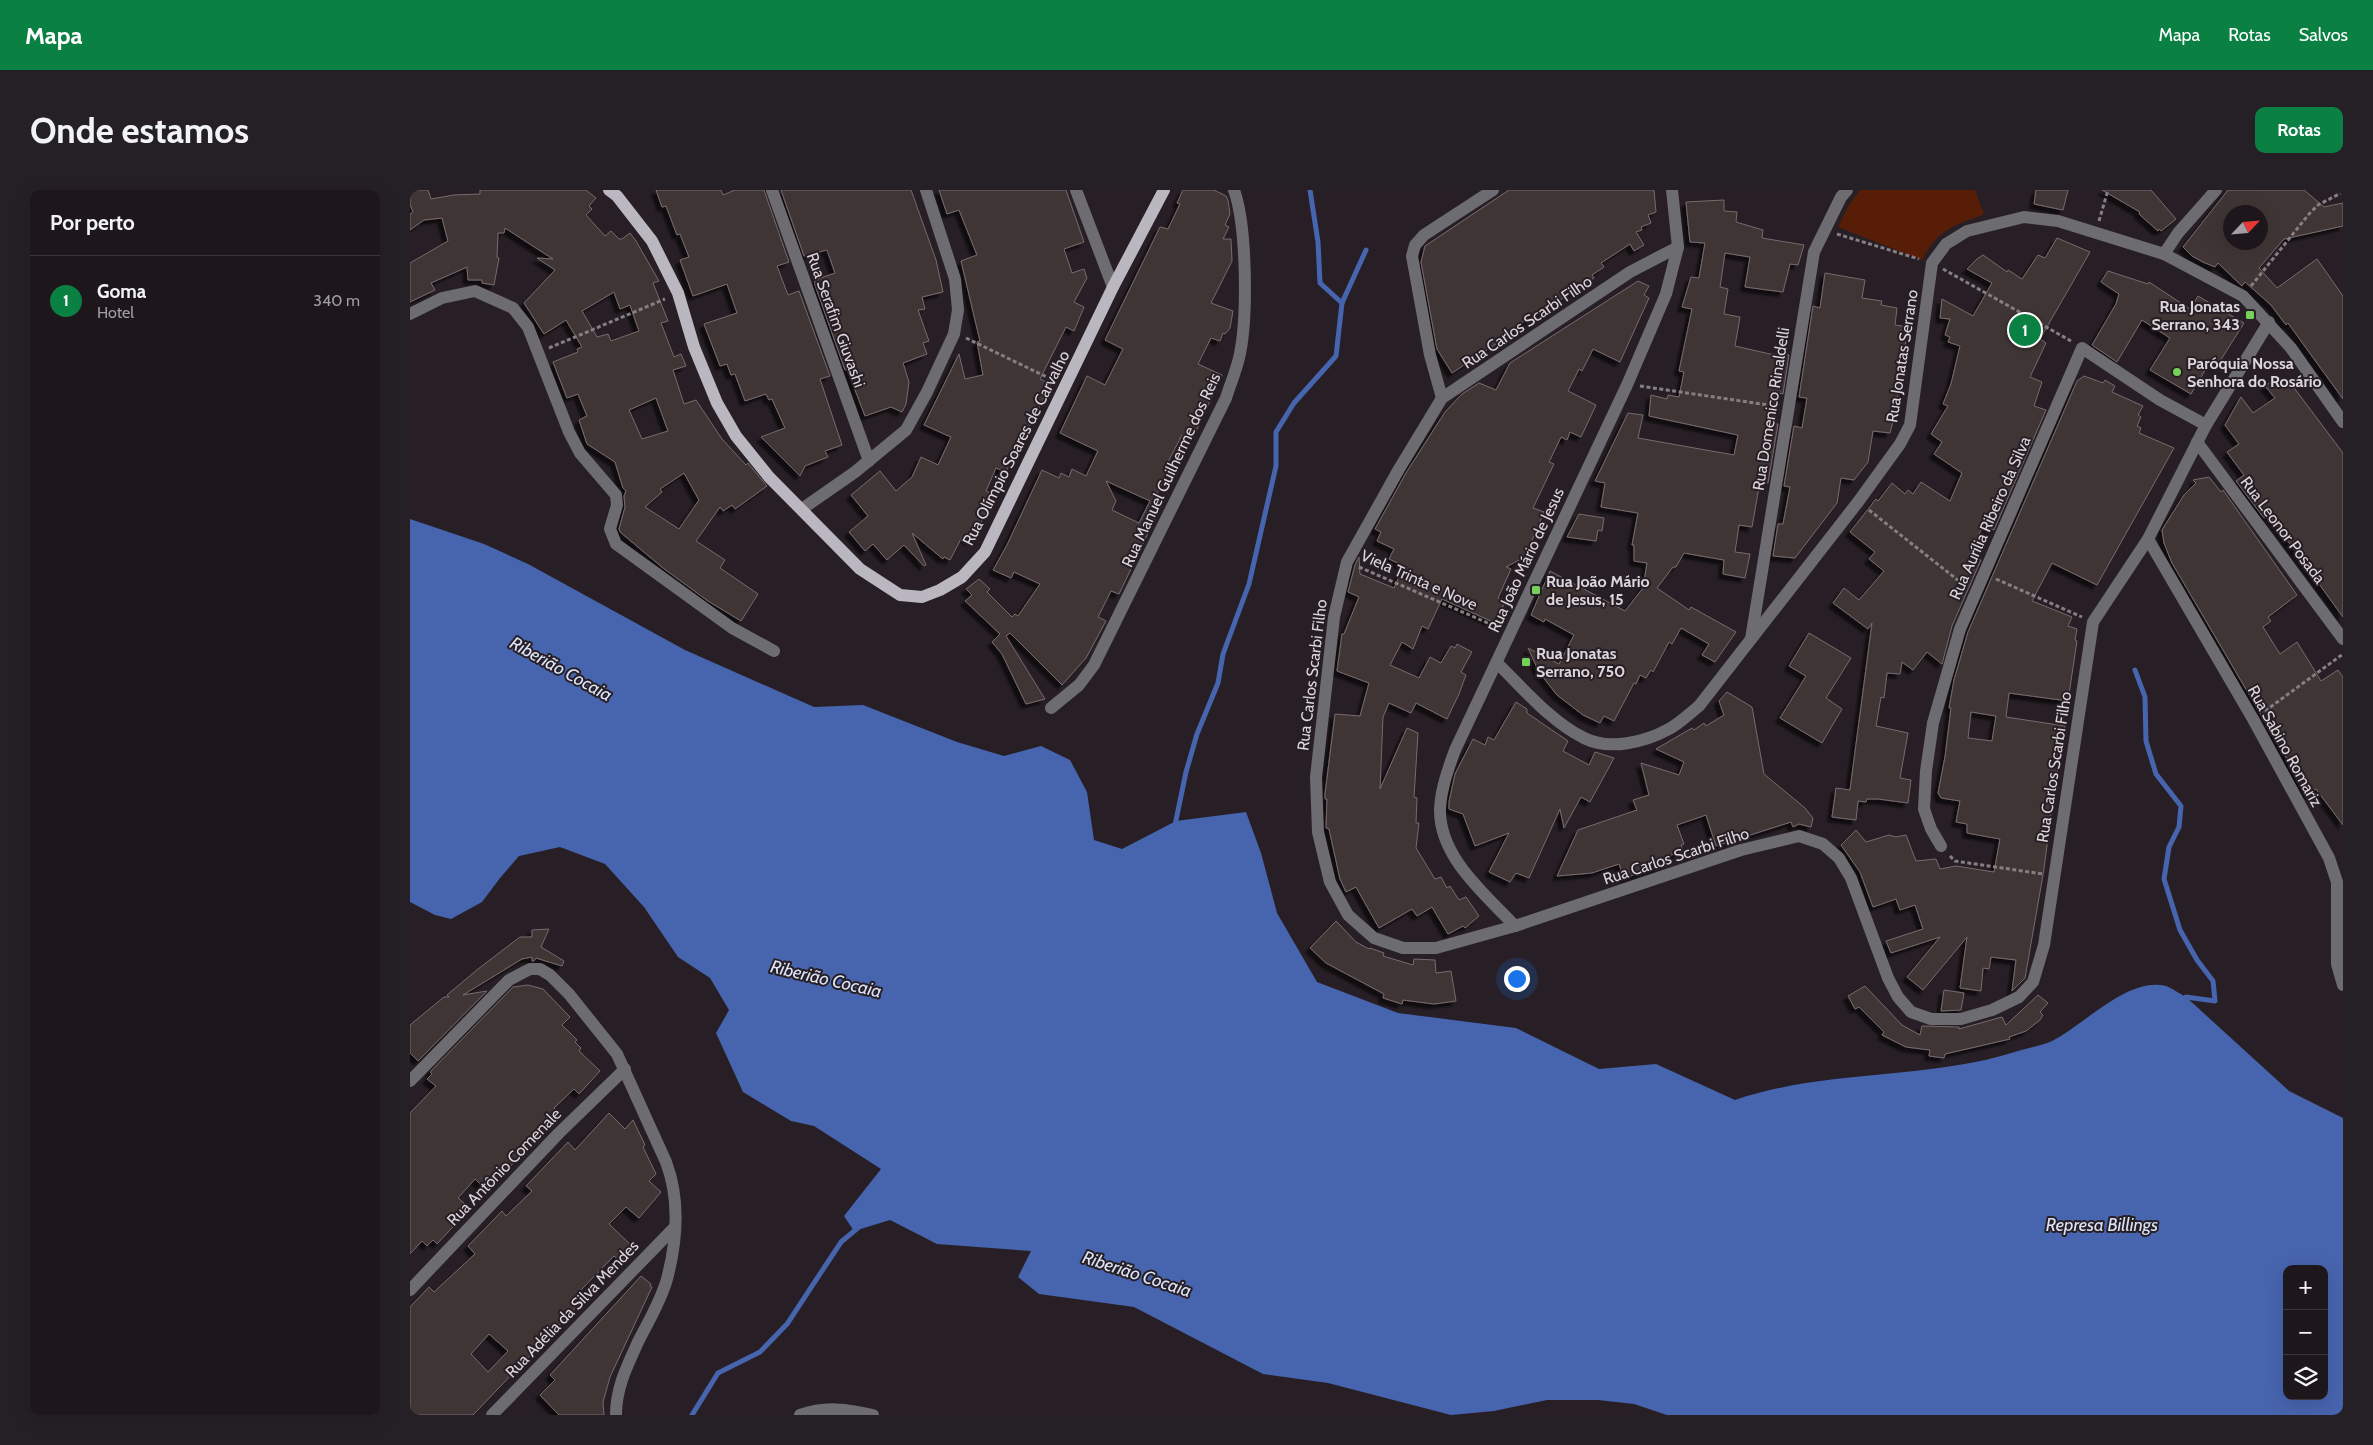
<!DOCTYPE html>
<html lang="pt">
<meta charset="utf-8">
<style>
body{margin:0;font-family:Cabin,sans-serif;background:#252025;color:#f1f3f6}
.controls{position:absolute;right:15px;bottom:15px;display:grid;overflow:hidden;border-radius:10px;box-shadow:0 5px 20px #0002}
.controls button{width:45px;height:45px;display:grid;place-items:center;padding:0;border:0;border-bottom:1px solid #3b363b;background:#1d171c;color:#f1f3f6;font:25px sans-serif}
.compass{position:absolute;left:1813px;top:15px;width:45px;height:45px;border-radius:50%;background:#1d171c;box-shadow:0 5px 20px #0002;rotate:64deg}
.you{position:absolute;left:1106px;top:788px;width:18px;height:18px;margin:-12px;border:4px solid #fff;border-radius:50%;background:#1a73e8;box-shadow:0 0 0 8px #1a73e833}
.badge{display:grid;place-items:center;width:32px;height:32px;border-radius:50%;background:#0b8043;color:#fff;font-size:16px;font-weight:700}
.pin{position:absolute;translate:-50% -50%;border:2px solid #fff;box-shadow:0 1px 5px #0006}
.list{margin:0;padding:0;list-style:none}
h2{display:flex;justify-content:space-between;align-items:center;height:65px;margin:0;padding:0 20px;font-size:21px}
h2 small{font-size:16px;font-weight:400;color:#a09fa3}
.list li{display:grid;grid-template-columns:32px 1fr auto;gap:15px;align-items:center;box-sizing:border-box;height:90px;padding:0 20px;border-top:1px solid #3b363b}
.list b{display:block;font-size:19px;white-space:nowrap}
.list p{margin:0;font-size:16px;white-space:nowrap;color:#a09fa3}
.list em{font-size:16px;font-style:normal;color:#a09fa3}
.icon{flex:none;width:28px;height:28px;fill:none;stroke:currentColor;stroke-width:2;stroke-linecap:round;stroke-linejoin:round}
.map{position:relative;flex:none;width:1933px;height:1225px;overflow:hidden;border-radius:10px}
header{display:flex;align-items:center;gap:30px;box-sizing:border-box;height:70px;padding:0 25px;background:#0b8043;color:#fff}
header strong{font-size:24px}
nav{display:flex;gap:28px;margin-inline-start:auto;font-size:18px}
.intro{display:flex;align-items:center;justify-content:space-between;box-sizing:border-box;height:120px;padding:0 30px}
h1{margin:0;font-size:35px}
.button{padding:12px 22px;border-radius:10px;background:#0b8043;color:#fff;font-size:18px;font-weight:700}
main{display:flex;gap:30px;padding:0 30px}
aside{flex:1;background:#1d171c;border-radius:10px;box-shadow:0 5px 20px #0002}
.map>svg:first-child{display:block}
</style>
<header>
<strong>Mapa</strong>
<nav><a>Mapa</a><a>Rotas</a><a>Salvos</a></nav>
</header>
<div class="intro"><h1>Onde estamos</h1><a class="button">Rotas</a></div>
<main>
<aside>
<h2>Por perto<small></small></h2>
<ul class="list">
<li><span class="badge">1</span><div><b>Goma</b><p>Hotel</p></div><em>340 m</em></li>
</ul>
</aside>
<div class="map">
<svg width="1933" height="1225" viewBox="0 0 1933 1225">
<defs>
<filter id="shadow"><feDropShadow dx="-4.5" dy="4.5" stdDeviation="1" flood-color="#0009"/></filter>
</defs>
<rect width="100%" height="100%" fill="#271f25"/>
<path fill="#571d07" d="M1450 0H1565L1574 24C1542 37 1529 38 1512 70L1428 37 1439 15Z"/>
<path fill="#4764ae" fill-rule="evenodd" d="M0 329 74 354 118 374 275 460 404 517 453 515 547 552 594 566 631 556 660 570 677 602 684 650 712 659 766 631 836 622 851 663 867 723 907 792 988 823 1106 838 1189 879 1246 874 1325 910C1415 879 1515 890 1605 862 1617 858 1631 856 1642 851 1673 836 1718 786 1756 796 1762 798 1770 804 1776 807L1879 901 1933 928V1225H1257L1224 1214 1188 1210H1137L1084 1221 1041 1225 918 1193 853 1184 724 1117 629 1104 608 1087 621 1061 527 1054 480 1030 444 1041 434 1026 471 979 404 936 381 931 333 902 306 843 319 820 300 788 268 767 234 717 195 674 150 657 109 666 90 688 72 712 41 729 25 725 0 712ZM1877 1079H1914V1206H1877Z"/>
<g fill="none" stroke-linecap="round" stroke-linejoin="round">
<g stroke="#4764ae" stroke-width="5">
<polyline points="900,0 908,52 910,93 932,113"/>
<polyline points="1725,480 1735,507 1736,551 1746,584 1771,616 1769,637 1759,657 1754,689 1770,740 1787,770 1803,791 1805,811 1776,807"/>
<polyline points="765,635 776,582 787,544 808,493 813,464 839,394 866,276 866,242 884,213 926,166 932,113 956,60"/>
<polyline points="282,1225 308,1183 350,1162 377,1134 431,1052 449,1037"/>
</g>
</g>
<g fill="#3f3436" stroke="#776b6d" fill-rule="evenodd" filter="url(#shadow)">
<path d="M0 0H18L21 9 44 5 70 4V0H176L186 8 179 16 182 19 176 25 195 46 201 41 209 49H212L220 43 226 51 249 91 243 93 258 131 251 133 264 167 271 164 276 176 263 180 274 214 286 210 312 249 336 275 338 273 357 296 325 319 322 315 313 321 310 317 286 351 315 370 310 378 348 404 331 431 298 411 253 378 210 342 209 339 215 317 214 306 216 301 213 298 205 272 177 254 169 230 177 226 168 204 157 208 143 172 168 162 167 159 172 157 156 130 134 144 114 113 145 80 127 68 143 69 95 38 94 43H88L87 67 89 68 84 95 72 93V90H58L57 77 21 93 25 100 0 112V73L38 51 32 28 14 30 0 40V24L3 22 0 14ZM204 102 210 119 220 115 229 141 201 151 198 144 187 147 172 121ZM246 208 258 241 232 249 219 220ZM274 283 289 310 269 339 235 317 252 302 250 299Z"/>
<polygon points="246,0 311,0 313,5 325,0 354,0 379,72 367,76 378,105 389,101 420,186 410,189 432,255 415,261 418,267 395,276 390,286 351,247 375,238 362,209 359,210 356,204 335,211 325,184 321,185 317,174 310,176 294,134 327,123 317,94 283,106 270,70 279,67 270,44 267,45 256,16 252,17"/>
<polygon points="371,0 501,0 526,70 533,102 512,107 515,119 508,120 519,151 513,153 517,164 493,173 499,192 496,214 492,222 481,217 455,226 437,179 435,180 405,95 405,90 425,83 417,60 394,66"/>
<polygon points="529,0 656,0 674,52 654,59 662,83 674,79 677,88 664,112 674,117 664,141 656,137 630,189 641,194 596,282 586,278 576,301 584,305 562,351 552,347 540,370 534,367 533,369 502,343 516,375 514,376 494,355 477,370 463,354 455,361 439,342 458,326 441,305 470,281 486,301 502,287 511,267 528,275 541,247 514,235 549,164 555,189 573,185 567,152 570,151 551,71 567,65 549,20 537,24"/>
<path d="M773 0H804L816 6 818 10 820 24 815 35 819 37 813 49H821L822 71 801 113 823 121 820 138 815 144 813 143 810 151 801 148 788 174 812 185 782 250 772 245 758 272 761 274 746 306 754 310 709 404 701 401 688 427 696 431 676 468 652 495 600 443 596 446 635 509 616 514 592 464 582 452 590 444 555 411 562 405 556 399 569 389 580 399 577 402 602 427 605 424 608 426 630 394 604 382 601 388 583 380 597 355 632 280 649 288 651 283 659 287 662 279 676 286 688 261 650 243 677 186 695 195 713 159 695 150 750 37 758 39 770 14 767 13ZM696 291 740 311 729 333 702 320 706 311Z"/>
<polygon points="1099,0 1244,0 1246,22 1238,25 1241,33 1231,37 1232,40 1226,42 1234,55 1224,61 1220,54 1191,73 1194,77 1182,85 1184,88 1120,130 1116,130 1087,149 1089,152 1042,183 1027,159 1011,72 1015,56"/>
<polygon points="1626,0 1658,0 1653,20 1624,14"/>
<polygon points="1692,0 1741,0 1766,29 1751,41 1749,39 1748,41 1729,24 1730,22"/>
<path d="M1818 0H1894L1914 17 1933 13V36L1874 49 1849 78 1867 98 1907 69 1933 106V209L1878 133 1876 135 1861 115 1835 92 1832 96 1808 73 1805 77 1793 72 1782 66 1773 57ZM1820 22H1850V52H1820Z"/>
<polygon points="1314,10 1314,21 1327,22 1326,32 1353,40 1352,48 1394,55 1388,75 1380,74 1373,102 1335,97 1340,67 1315,63 1310,97 1318,99 1314,124 1330,127 1325,156 1360,164 1379,165 1373,204 1368,203 1364,234 1368,234 1358,293 1350,292 1342,337 1329,335 1325,362 1340,364 1335,388 1313,384 1314,370 1274,363 1266,377 1263,377 1247,398 1279,420 1281,417 1326,442 1305,472 1292,465 1299,454 1271,438 1262,454 1259,452 1243,482 1241,480 1236,488 1230,485 1226,494 1224,493 1204,531 1194,526 1190,533 1173,525 1147,505 1129,482 1118,458 1149,474 1164,445 1135,429 1134,432 1121,425 1140,381 1215,421 1233,398 1237,373 1224,371 1224,355 1222,355 1228,323 1191,317 1195,293 1185,291 1218,223 1233,225 1228,248 1324,265 1328,245 1239,226 1241,205 1257,209 1258,205 1269,207 1274,182 1269,181 1282,119 1272,117 1281,87 1289,88 1295,53 1280,52 1276,12"/>
<polygon points="1647,48 1680,62 1630,149 1636,153 1620,187 1632,192 1624,216 1636,220 1584,340 1573,336 1559,365 1571,370 1542,436 1532,474 1517,462 1503,480 1492,472 1490,484 1477,483 1474,508 1471,507 1466,536 1498,543 1490,588 1501,590 1498,613 1468,609 1457,609 1456,612 1448,611 1446,630 1422,627 1426,598 1440,600 1462,433 1458,439 1423,413 1434,398 1449,410 1474,381 1459,369 1465,362 1440,342 1466,309 1468,311 1482,293 1495,304 1498,300 1503,304 1511,292 1540,311 1552,283 1524,264 1532,252 1521,244 1538,216 1533,214 1541,194 1550,156 1538,152 1540,147 1535,145 1540,129 1530,128 1532,109 1563,126 1582,93 1557,79 1567,69 1573,65 1597,82 1598,80 1612,89 1628,65 1635,68"/>
<polygon points="1698,81 1738,94 1739,92 1780,119 1788,106 1834,133 1807,176 1800,172 1781,204 1740,180 1760,148 1732,130 1707,172 1682,155 1706,114 1709,104 1691,92"/>
<polygon points="1415,83 1455,90 1452,108 1472,111 1471,115 1487,118 1485,135 1498,137 1486,219 1480,243 1463,241 1458,272 1444,290 1431,288 1427,313 1385,368 1363,366 1368,334 1373,334 1380,297 1374,296 1384,236 1392,238 1397,208 1389,207 1403,116 1410,118"/>
<polygon points="1228,91 1239,96 1234,105 1239,108 1210,172 1183,159 1172,181 1169,179 1158,201 1186,215 1171,247 1160,242 1157,250 1151,247 1139,272 1144,274 1123,318 1134,322 1115,367 1096,377 1101,379 1088,408 1095,412 1085,433 1032,409 1018,439 1012,436 1003,459 992,452 980,475 1009,488 1020,467 1031,473 1041,456 1045,458 1047,454 1062,462 1051,482 1056,485 1049,504 1037,529 1006,513 1001,523 979,513 973,527 970,599 997,538 1008,543 1004,607 1007,608 1006,633 1009,633 1006,658 1025,689 1031,687 1037,698 1040,696 1049,710 1056,707 1069,726 1055,738 1053,736 1038,744 1022,717 1007,726 1002,719 969,738 946,697 936,702 930,689 919,639 916,638 917,609 915,609 915,604 925,524 950,526 959,493 927,481 932,444 934,444 949,407 938,402 945,375 949,367 950,384 984,398 994,376 979,369 984,359 967,351 971,342 965,339 996,283 1035,222 1052,204 1069,193 1086,200 1100,173"/>
<path d="M1674 186 1693 193 1695 190 1705 196 1702 202 1733 216 1728 225 1731 227 1727 236 1731 238 1729 243 1764 258 1687 395 1642 373 1622 411 1662 427 1658 436 1667 439 1665 450 1667 451 1658 511 1599 503 1596 527 1655 536 1643 607 1634 679 1615 788 1602 801 1606 770 1581 767 1579 779 1573 778 1571 801 1550 798 1557 747 1513 800 1497 787 1530 747 1481 763 1476 751 1513 739 1505 715 1490 720 1486 709 1463 717 1450 682 1431 655 1446 640 1456 652 1479 645 1486 647 1496 645 1506 671 1526 669 1530 679 1546 676 1584 682 1590 649 1557 643V634L1546 632 1550 611 1531 608 1528 603 1535 567 1541 518H1539L1544 490 1558 442 1667 191ZM1561 522 1586 526 1582 551 1558 548Z"/>
<polygon points="1869,186 1878,198 1882,195 1933,263 1933,427 1859,325 1854,328 1826,291 1834,285 1817,262 1829,254 1815,235 1831,207 1843,223 1865,208 1855,196"/>
<polygon points="1799,287 1811,302 1813,300 1887,405 1858,427 1861,431 1853,437 1870,464 1887,452 1911,491 1928,480 1933,487 1933,635 1906,599 1898,605 1762,373 1754,353 1752,340 1774,305 1786,293 1783,290"/>
<polygon points="1169,324 1194,328 1192,341 1188,340 1186,351 1157,347"/>
<polygon points="1399,443 1441,468 1416,508 1432,519 1412,553 1370,528 1396,486 1379,476"/>
<polygon points="1317,502 1342,517 1354,584 1395,618 1403,628 1401,637 1389,634 1383,637 1381,632 1306,656 1296,625 1267,635 1274,654 1271,655 1273,661 1247,670 1249,677 1214,688 1209,674 1182,683 1147,686 1168,640 1227,620 1223,610 1239,605 1231,573 1269,585 1274,572 1246,559 1282,538 1284,540 1294,533 1296,536 1314,525 1309,511"/>
<polygon points="1106,512 1117,519 1117,523 1158,551 1153,561 1179,575 1185,562 1204,568 1180,612 1171,607 1154,638 1150,619 1119,688 1106,683 1100,692 1079,682 1099,643 1065,656 1053,624 1039,619 1039,612 1045,584 1063,549 1075,555 1078,547 1084,550"/>
<polygon points="926,731 946,752 959,759 960,758 974,763 973,766 1003,775 1004,769 1025,770 1026,783 1041,781 1046,811 1024,814 993,810 992,814 973,808 974,804 916,773 900,758"/>
<polygon points="139,739 131,757 154,771 152,776 126,768 124,771 122,771 122,767 112,769 53,805 77,801 8,871 0,863 0,835 34,807 39,807 37,805 68,779 110,747 122,747 122,740"/>
<polygon points="118,795 133,799 160,827 152,835 167,850 165,852 171,858 169,861 190,881 169,904 164,899 144,918 150,924 77,1001 65,989 48,1008 54,1013 47,1020 53,1026 27,1054 23,1050 17,1056 12,1051 0,1064 0,923 26,896 17,889 22,884 20,882 103,797"/>
<polygon points="1455,796 1492,835 1510,845 1512,836 1549,837 1549,839 1592,827 1596,835 1628,805 1638,813 1630,822 1633,825 1630,830 1616,841 1599,847 1600,849 1535,864 1534,868 1519,866 1520,860 1496,857 1472,845 1474,842 1449,817 1445,819 1438,806"/>
<polygon points="1534,800 1554,803 1551,820 1531,821"/>
<path d="M199 923 215 939 223 930 235 955 233 957 246 984 239 991 251 1002 229 1028 216 1017 199 1034 224 1058 210 1072 204 1066 170 1101 176 1107 63 1225H0V1117L19 1097 24 1102 65 1064 58 1056 92 1021 96 1026 122 1001 116 996 158 952 165 960ZM79 1144 98 1161 78 1182 61 1164Z"/>
<polygon points="231,1086 241,1094 240,1096 242,1097 200,1187 193,1212 194,1225 149,1225 130,1205 145,1190 140,1185"/>
</g>
<g fill="none" stroke-linecap="round" stroke-linejoin="round">
<g stroke="#857f83" stroke-width="3" stroke-dasharray="4 2.5" stroke-linecap="butt">
<polyline points="1689,31 1698,0"/>
<polyline points="1427,44 1509,69"/>
<polyline points="1533,79 1661,151"/>
<polyline points="1841,96 1899,24 1908,15 1933,2"/>
<polyline points="556,148 643,190"/>
<polyline points="139,158 255,109"/>
<polyline points="1230,196 1365,216"/>
<polyline points="1459,320 1554,395"/>
<polyline points="949,377 1087,437"/>
<polyline points="1586,389 1672,427"/>
<polyline points="1855,521 1933,464"/>
<polyline points="1540,666 1545,671 1633,684"/>
</g>
<g stroke="#6d6c70" stroke-width="12">
<polyline points="362,0 459,271"/>
<polyline points="666,0 703,97"/>
<polyline points="1268,57 1220,82 1032,208 989,279 937,372 924,427 906,587 908,642 920,692 938,725 964,748 993,758 1026,758 1105,736 1331,660 1389,646 1413,654 1429,668 1441,688 1478,788 1488,807 1501,822 1521,829 1551,829 1582,820 1609,807 1623,792 1634,755 1683,432 1738,349 1796,235 1859,132"/>
<polyline points="1754,64 1768,43 1806,0"/>
<polyline points="0,124 32,108 65,101 103,118 118,137 159,242 170,263 206,305 207,315 200,339 206,354 322,438 364,461"/>
<polyline points="1032,208 1020,165 1002,66 1005,55 1014,45 1083,0"/>
<polyline points="1787,252 1933,449"/>
<polyline points="392,319 445,282 496,240 517,202 544,144 548,120 545,89 516,0"/>
<polyline points="1738,349 1843,529 1919,668 1927,692 1927,774 1933,795"/>
<polyline points="1341,449 1404,62 1431,7 1437,0"/>
<path d="M1087 473C1113 498 1141 532 1174 548 1200 561 1235 552 1259 539 1270 533 1280 523 1289 516L1448 312 1490 254 1500 235 1522 73 1536 54 1557 41 1614 27 1648 31 1754 64 1833 106 1881 158 1933 232"/>
<path d="M641 518 669 495 684 475 816 208C820 195 826 181 829 168 838 130 837 36 824 0"/>
<polyline points="1531,656 1521,639 1514,619 1516,581 1523,533 1550,439 1672,158 1750,210 1796,235"/>
<path d="M1105 736C1075 704 1029 667 1030 619 1031 599 1038 579 1045 560L1217 195 1256 104 1268 57 1262 0"/>
<path d="M0 891 99 790 120 779H130L140 785 159 804 207 864 256 972C270 1009 267 1051 257 1089 251 1111 238 1132 228 1152 217 1176 206 1198 206 1225"/>
<polyline points="0,1100 148,944 215,879"/>
<polyline points="82,1225 265,1037"/>
<path d="M390 1225C415 1216 437 1219 463 1225"/>
</g>
<polyline stroke="#bab7c0" stroke-width="12" points="199,0 207,6 242,51 268,103 284,157 307,213 326,246 359,287 450,379 490,405 512,407 530,400 552,387 575,362 703,97 754,0"/>
</g>
<g fill="#74d25b" stroke="#271f25" stroke-width="2">
<rect x="1835" y="120" width="10" height="10" rx="2.5"/>
<circle cx="1767" cy="182" r="5"/>
<rect x="1121" y="395" width="10" height="10" rx="2.5"/>
<rect x="1111" y="467" width="10" height="10" rx="2.5"/>
</g>
<g text-anchor="middle" dominant-baseline="central" stroke-width="4" stroke-linejoin="round" paint-order="stroke">
<g font-size="16" font-weight="bold" fill="#dbd6da" stroke="#271f25" text-anchor="start">
<text x="1830" y="116" text-anchor="end">Rua Jonatas<tspan x="1830" dy="18">Serrano, 343</tspan></text>
<text x="1777" y="173">Paróquia Nossa<tspan x="1777" dy="18">Senhora do Rosário</tspan></text>
<text x="1136" y="391">Rua João Mário<tspan x="1136" dy="18">de Jesus, 15</tspan></text>
<text x="1126" y="463">Rua Jonatas<tspan x="1126" dy="18">Serrano, 750</tspan></text>
</g>
<g font-size="16" fill="#dbd6da" stroke="#271f25">
<text transform="translate(426 130) rotate(70)">Rua Serafim Giuvashi</text>
<text transform="translate(1117 132) rotate(-34)">Rua Carlos Scarbi Filho</text>
<text transform="translate(1492 166) rotate(-81)">Rua Jonatas Serrano</text>
<text transform="translate(1361 219) rotate(-81)">Rua Domenico Rinaldelli</text>
<text transform="translate(606 258) rotate(-63)">Rua Olímpio Soares de Carvalho</text>
<text transform="translate(761 280) rotate(-65)">Rua Manuel Guilherme dos Reis</text>
<text transform="translate(1580 328) rotate(-66)">Rua Aurília Ribeiro da Silva</text>
<text transform="translate(1873 340) rotate(53)">Rua Leonor Posada</text>
<text transform="translate(1116 370) rotate(-65)">Rua João Mário de Jesus</text>
<text transform="translate(1009 390) rotate(24)">Viela Trinta e Nove</text>
<text transform="translate(902 485) rotate(-83)">Rua Carlos Scarbi Filho</text>
<text transform="translate(1875 556) rotate(61)">Rua Sabino Romariz</text>
<text transform="translate(1644 577) rotate(-81)">Rua Carlos Scarbi Filho</text>
<text transform="translate(1266 666) rotate(-18)">Rua Carlos Scarbi Filho</text>
<text transform="translate(94 977) rotate(-46)">Rua Antônio Comenale</text>
<text transform="translate(162 1119) rotate(-46)">Rua Adélia da Silva Mendes</text>
</g>
<g font-size="18" font-style="italic" fill="#dae4f8" stroke="#271f25">
<text transform="translate(151 479) rotate(29)">Riberião Cocaia</text>
<text transform="translate(416 789) rotate(13)">Riberião Cocaia</text>
<text x="1692" y="1035">Represa Billings</text>
<text transform="translate(727 1084) rotate(18)">Riberião Cocaia</text>
</g>
</g>
</svg>
<div class="controls">
<button>+</button>
<button>−</button>
<button><svg class="icon" aria-label="layers" viewBox="0 0 24 24"><path d="M12 4l9 5-9 5-9-5zM3 14l9 5 9-5"/></svg></button>
</div>
<svg class="compass" viewBox="-18 -18 36 36"><path d="M0-13l5 13h-10z" fill="#e53935"/><path d="M0 13l5-13h-10z" fill="#a09fa3"/></svg>
<div class="you"></div>
<div class="pin badge" style="left:1615px;top:140px">1</div>
</div>
</main>
